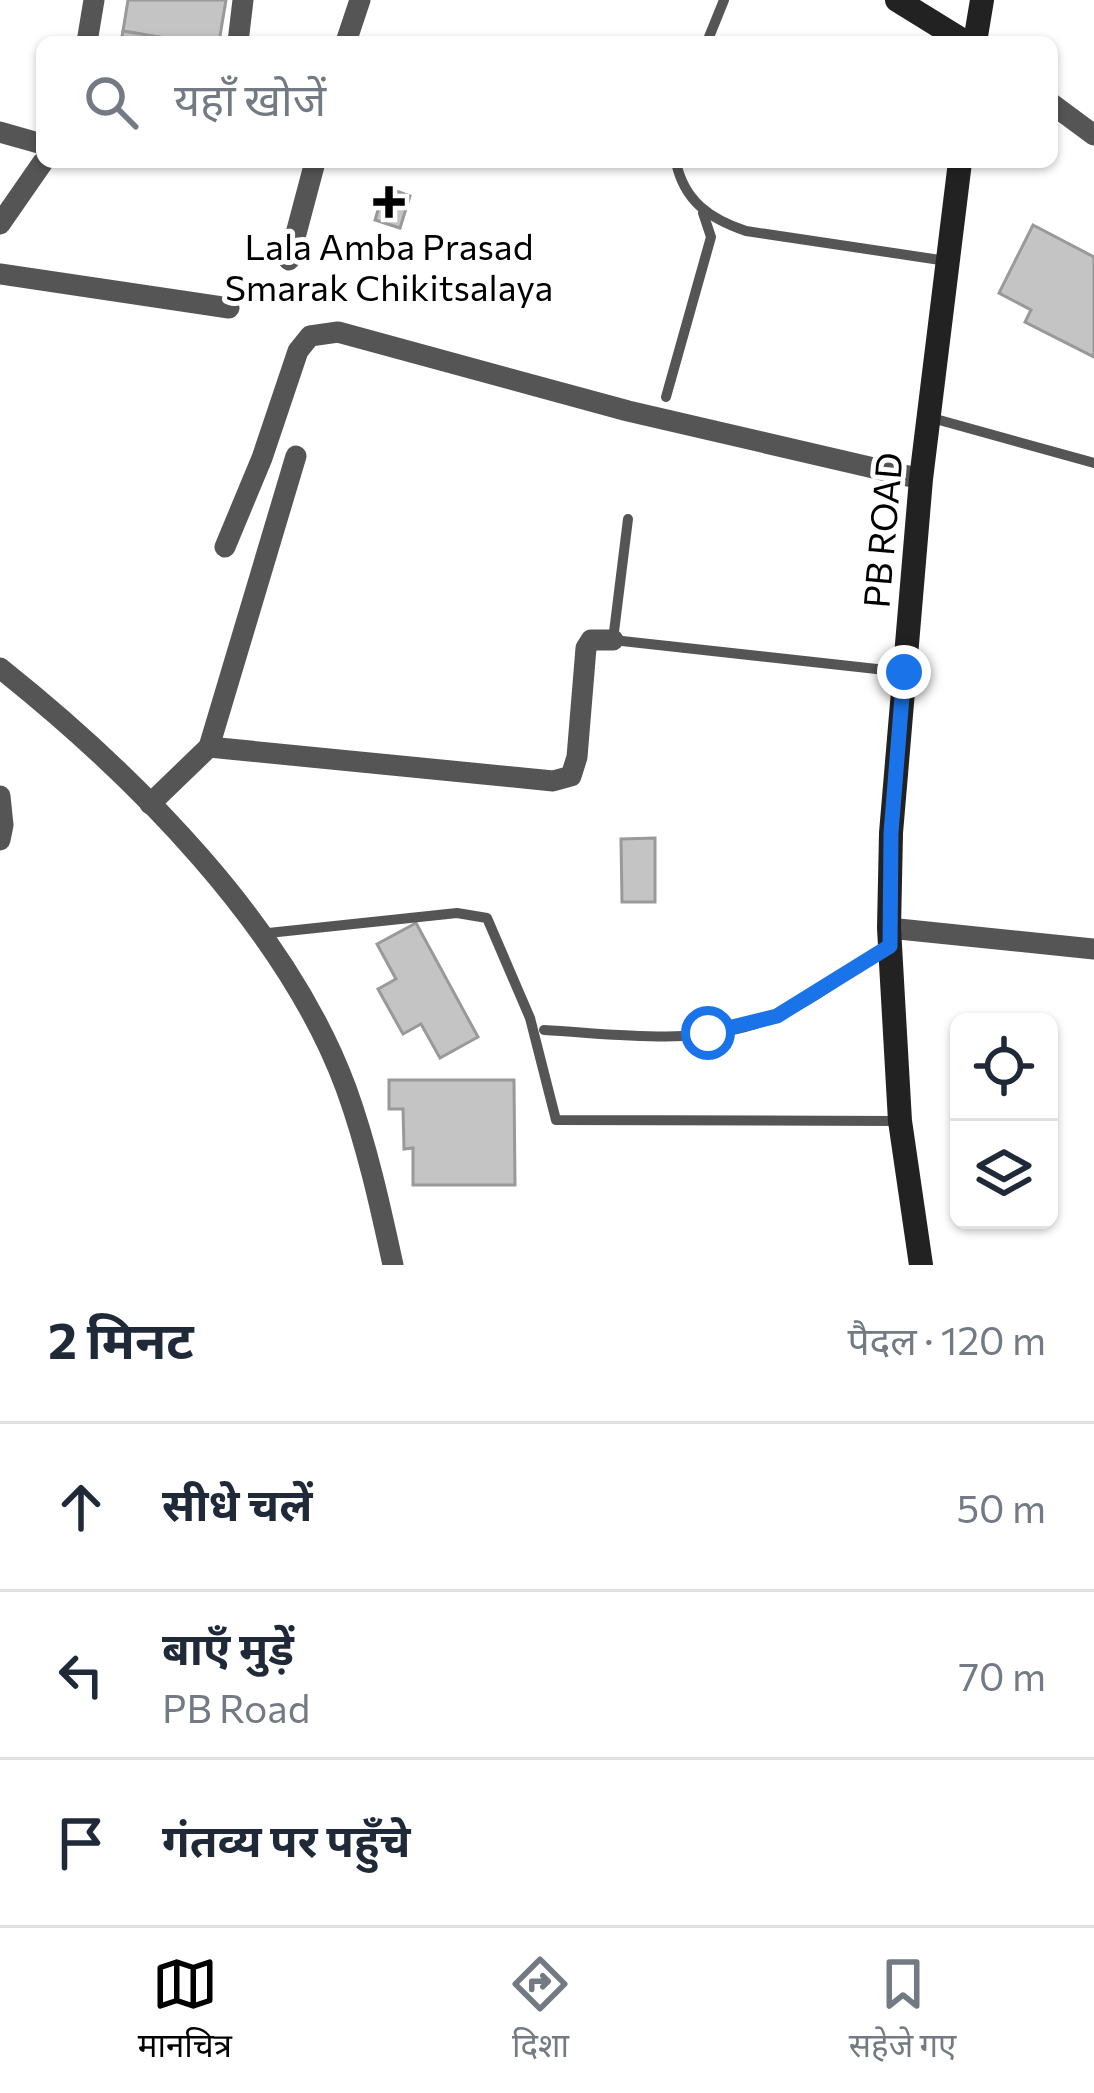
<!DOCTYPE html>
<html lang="hi">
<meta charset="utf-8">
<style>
body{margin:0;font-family:Commissioner,"Noto Sans Devanagari",sans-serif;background:#f6f6f7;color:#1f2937}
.controls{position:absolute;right:36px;bottom:36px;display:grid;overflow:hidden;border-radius:18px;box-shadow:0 3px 9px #0004}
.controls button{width:108px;height:108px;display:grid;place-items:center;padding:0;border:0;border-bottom:3px solid #e0e1e3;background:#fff;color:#1f2937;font:60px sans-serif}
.stop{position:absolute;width:36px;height:36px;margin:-27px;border:9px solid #1a73e8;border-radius:50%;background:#fff}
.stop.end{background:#1a73e8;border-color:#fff;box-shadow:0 3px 12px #0008}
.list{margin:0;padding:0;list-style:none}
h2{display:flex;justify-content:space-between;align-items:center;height:156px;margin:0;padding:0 48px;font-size:51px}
h2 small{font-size:39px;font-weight:400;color:#747a83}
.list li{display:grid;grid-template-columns:78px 1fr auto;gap:36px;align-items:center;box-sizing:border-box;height:168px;padding:0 48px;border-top:3px solid #e0e1e3}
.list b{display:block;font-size:45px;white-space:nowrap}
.list p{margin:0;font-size:39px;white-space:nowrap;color:#747a83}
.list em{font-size:39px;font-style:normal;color:#747a83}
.icon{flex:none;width:66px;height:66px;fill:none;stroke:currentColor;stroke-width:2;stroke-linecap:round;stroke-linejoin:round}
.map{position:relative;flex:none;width:1094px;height:1265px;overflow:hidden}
.search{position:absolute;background:#fff;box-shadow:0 3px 9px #0004;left:36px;right:36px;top:36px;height:132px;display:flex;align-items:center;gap:30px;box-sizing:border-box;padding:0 42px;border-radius:18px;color:#747a83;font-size:45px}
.sheet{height:660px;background:#fff}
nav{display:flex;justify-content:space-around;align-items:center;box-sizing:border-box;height:168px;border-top:3px solid #e0e1e3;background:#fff;font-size:33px;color:#747a83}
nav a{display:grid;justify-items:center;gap:6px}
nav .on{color:#000}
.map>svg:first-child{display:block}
</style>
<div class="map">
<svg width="1094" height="1265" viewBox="0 0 1094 1265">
<rect width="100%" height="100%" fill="#fff"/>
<g fill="#c4c4c4" stroke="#999" stroke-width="3">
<polygon points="128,0 226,0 219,42 188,42 123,31"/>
<polygon points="123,31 188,42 121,42"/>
<polygon points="385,187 410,196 400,228 375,220"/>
<polygon points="1033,225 1094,257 1094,357 1025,322 1031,310 999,293"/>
<polygon points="655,838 655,902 622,902 621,839"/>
<polygon points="416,923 478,1037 440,1058 421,1024 403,1034 378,989 396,979 377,944"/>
<polygon points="389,1080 514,1080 515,1185 413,1185 413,1148 404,1149 403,1109 389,1109"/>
</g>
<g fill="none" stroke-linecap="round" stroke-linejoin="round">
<g stroke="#555" stroke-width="10">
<polyline points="707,42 724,0"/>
<path d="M676 162C684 201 710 219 746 231L947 261"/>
<polyline points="666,397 711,237 703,213"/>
<polyline points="932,418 1094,463"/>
<polyline points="628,519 613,640 904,672"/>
<polyline points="259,934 457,913 487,918 530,1018 556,1120 897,1121"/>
<path d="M544 1030C620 1034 706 1048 777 1016 817 998 853 969 889 946"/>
</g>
<g stroke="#555" stroke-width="21">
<polyline points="87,42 94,0"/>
<polyline points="238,42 243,0"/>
<polyline points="346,42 360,0"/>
<polyline points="1052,104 1094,135"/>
<polyline points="0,132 42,144"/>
<polyline points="0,224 43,162"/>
<polyline points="289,260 315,162"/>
<polyline points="0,274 229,308"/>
<polyline points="225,547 262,458 298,351 310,336 338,332 628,411 921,479"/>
<path d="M0 668C133 774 286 926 346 1088 367 1146 380 1205 393 1265"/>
<polyline points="209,747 296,456"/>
<polyline points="0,796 3,825 0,840"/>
<polyline points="150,804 209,747 553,781 571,776 577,757 586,648 591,640 613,640"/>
<polyline points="889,928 1094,949"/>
</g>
<g stroke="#222" stroke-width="24">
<polyline points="897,0 965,42"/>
<polyline points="975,42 982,0"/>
<polyline points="921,1265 900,1121 889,928 891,833 921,479 960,162"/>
</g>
</g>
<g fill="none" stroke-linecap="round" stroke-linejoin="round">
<polyline stroke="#1a73e8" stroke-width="15" points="708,1033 777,1016 890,946 891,833 904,672"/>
</g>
<path fill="#000" stroke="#fff" stroke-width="4.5" d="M383 184h12v12h12v12h-12v12h-12v-12h-12v-12h12z"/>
<g text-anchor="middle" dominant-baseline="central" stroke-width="10" stroke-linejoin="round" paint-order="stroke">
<g font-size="36" fill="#000" stroke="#fff">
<text x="389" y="245">Lala Amba Prasad<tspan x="389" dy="41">Smarak Chikitsalaya</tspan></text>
</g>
<g font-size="36" fill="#000" stroke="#fff">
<text transform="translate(881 530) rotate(-85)">PB ROAD</text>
</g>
</g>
</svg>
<div class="controls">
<button><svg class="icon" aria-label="locate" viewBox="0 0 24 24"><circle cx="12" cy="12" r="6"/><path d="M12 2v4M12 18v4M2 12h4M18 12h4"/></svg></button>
<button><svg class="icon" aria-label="layers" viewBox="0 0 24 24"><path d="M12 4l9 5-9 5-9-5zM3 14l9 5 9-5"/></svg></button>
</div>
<div class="stop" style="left:708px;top:1033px"></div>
<div class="stop end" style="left:904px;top:672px"></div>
<div class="search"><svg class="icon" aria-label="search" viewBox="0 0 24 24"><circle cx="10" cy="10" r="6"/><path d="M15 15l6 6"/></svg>यहाँ खोजें</div>
</div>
<section class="sheet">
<h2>2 मिनट<small>पैदल · 120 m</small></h2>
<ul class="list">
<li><svg class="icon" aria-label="ahead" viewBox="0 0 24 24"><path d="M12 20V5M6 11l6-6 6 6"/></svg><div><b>सीधे चलें</b></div><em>50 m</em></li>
<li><svg class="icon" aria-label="left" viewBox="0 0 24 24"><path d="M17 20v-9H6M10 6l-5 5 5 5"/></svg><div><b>बाएँ मुड़ें</b><p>PB Road</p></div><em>70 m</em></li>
<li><svg class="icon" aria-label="arrive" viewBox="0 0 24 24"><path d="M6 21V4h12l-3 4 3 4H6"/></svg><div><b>गंतव्य पर पहुँचे</b></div></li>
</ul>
</section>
<nav>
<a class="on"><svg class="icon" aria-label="map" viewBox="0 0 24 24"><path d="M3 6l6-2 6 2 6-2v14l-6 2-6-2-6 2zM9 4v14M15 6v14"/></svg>मानचित्र</a>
<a><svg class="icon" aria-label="directions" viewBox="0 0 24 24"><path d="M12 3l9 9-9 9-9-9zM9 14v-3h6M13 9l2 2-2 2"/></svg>दिशा</a>
<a><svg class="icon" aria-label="saved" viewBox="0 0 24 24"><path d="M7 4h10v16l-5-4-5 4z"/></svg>सहेजे गए</a>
</nav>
